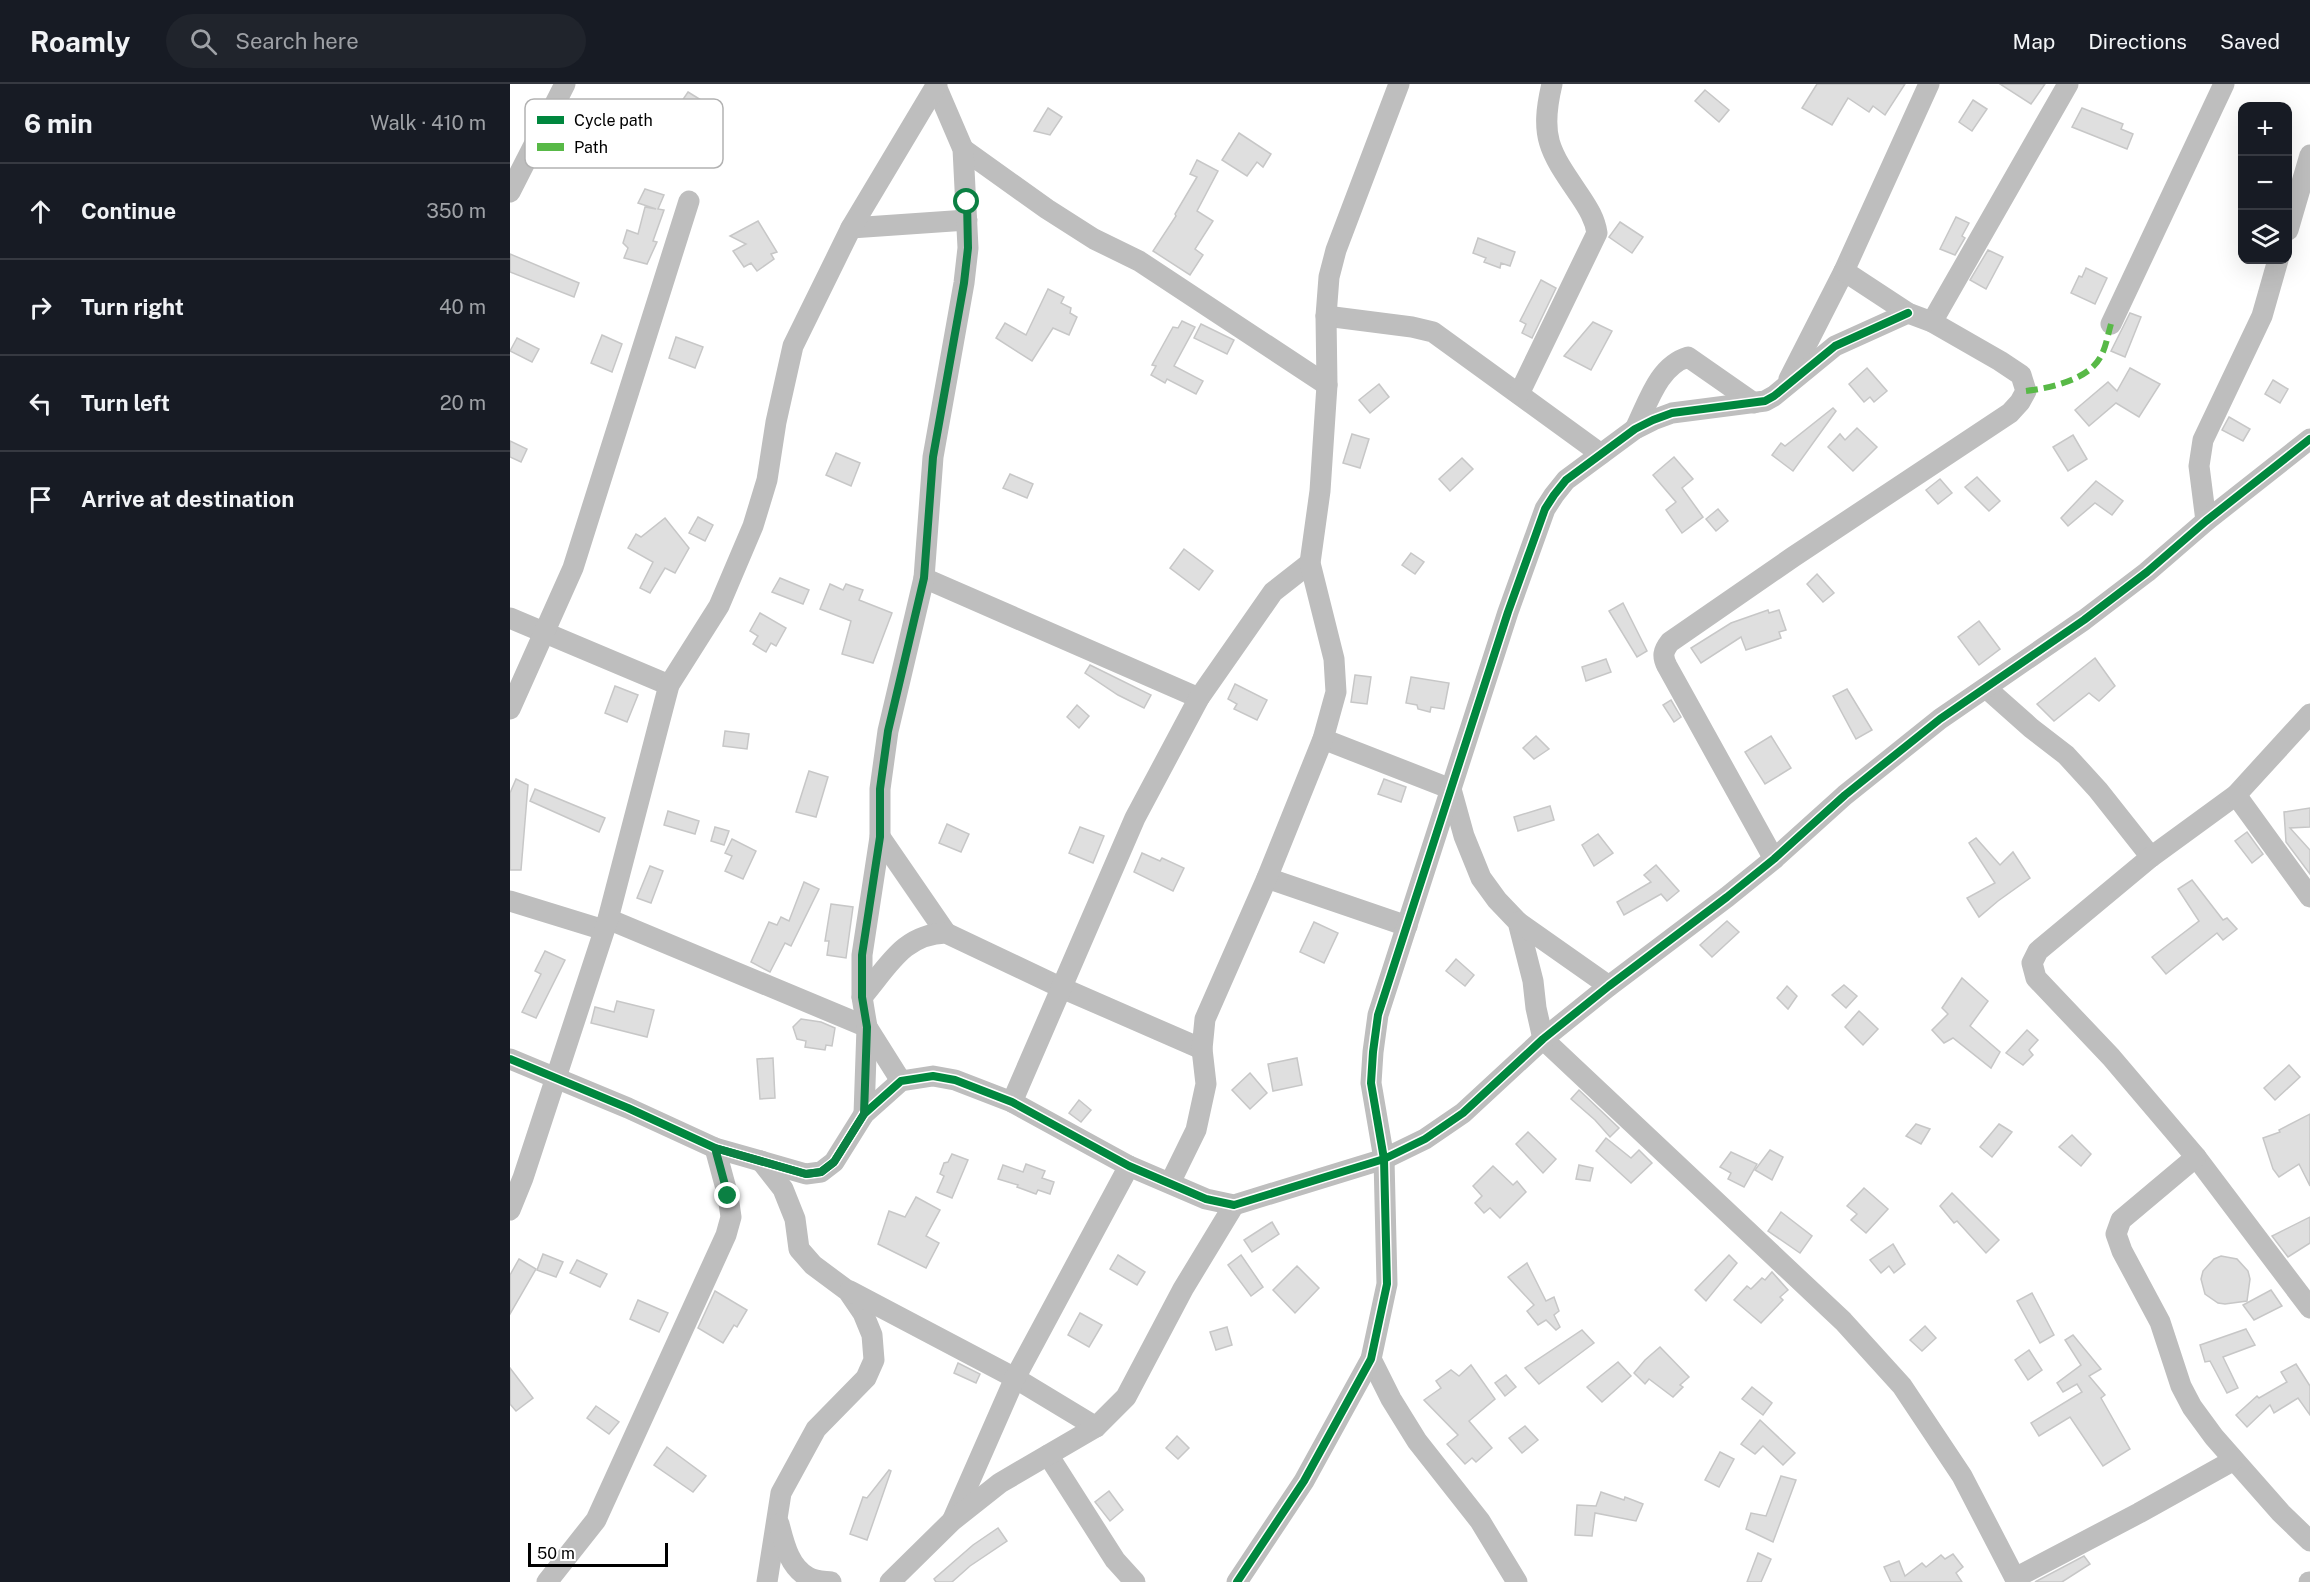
<!DOCTYPE html>
<meta charset="utf-8">
<style>
body{margin:0;font-family:"Public Sans",sans-serif;background:#20242c;color:#f1f3f6}
.controls{position:absolute;right:18px;top:18px;display:grid;overflow:hidden;border-radius:12px;box-shadow:0 6px 24px #0002}
.controls button{width:54px;height:54px;display:grid;place-items:center;padding:0;border:0;border-bottom:2px solid #363941;background:#171b24;color:#f1f3f6;font:30px sans-serif}
.scale{position:absolute;left:18px;bottom:15px;width:140px;box-sizing:border-box;padding-left:6px;border:3px solid #000;border-top:0;font-size:16px;line-height:21px;white-space:nowrap;color:#000;-webkit-text-stroke:4px #fff;paint-order:stroke}
.stop{position:absolute;width:18px;height:18px;margin:-14px;border:4px solid #0b8043;border-radius:50%;background:#fff}
.stop.end{background:#0b8043;border-color:#fff;box-shadow:0 2px 6px #0008}
.list{margin:0;padding:0;list-style:none}
h2{display:flex;justify-content:space-between;align-items:center;height:78px;margin:0;padding:0 24px;font-size:26px}
h2 small{font-size:20px;font-weight:400;color:#9ea1a6}
.list li{display:grid;grid-template-columns:39px 1fr auto;gap:18px;align-items:center;box-sizing:border-box;height:96px;padding:0 24px;border-top:2px solid #363941}
.list b{display:block;font-size:22px;white-space:nowrap}
.list em{font-size:20px;font-style:normal;color:#9ea1a6}
.icon{flex:none;width:33px;height:33px;fill:none;stroke:currentColor;stroke-width:2;stroke-linecap:round;stroke-linejoin:round}
.map{position:relative;flex:none;width:1800px;height:1498px;overflow:hidden}
header{display:flex;align-items:center;gap:36px;box-sizing:border-box;height:84px;padding:0 30px;background:#171b24;border-bottom:2px solid #363941}
header strong{font-size:28px}
nav{display:flex;gap:33px;margin-inline-start:auto;font-size:21px}
.search{width:420px;height:54px;background:#20242c;display:flex;align-items:center;gap:15px;box-sizing:border-box;padding:0 21px;border-radius:33px;color:#9ea1a6;font-size:22px}
main{display:flex}
aside{flex:1;background:#171b24}
.map>svg:first-child{display:block}
</style>
<header>
<strong>Roamly</strong>
<div class="search"><svg class="icon" aria-label="search" viewBox="0 0 24 24"><circle cx="10" cy="10" r="6"/><path d="M15 15l6 6"/></svg>Search here</div>
<nav><a>Map</a><a>Directions</a><a>Saved</a></nav>
</header>
<main>
<aside>
<h2>6 min<small>Walk · 410 m</small></h2>
<ul class="list">
<li><svg class="icon" aria-label="ahead" viewBox="0 0 24 24"><path d="M12 20V5M6 11l6-6 6 6"/></svg><div><b>Continue</b></div><em>350 m</em></li>
<li><svg class="icon" aria-label="right" viewBox="0 0 24 24"><path d="M7 20v-9h11M14 6l5 5-5 5"/></svg><div><b>Turn right</b></div><em>40 m</em></li>
<li><svg class="icon" aria-label="left" viewBox="0 0 24 24"><path d="M17 20v-9H6M10 6l-5 5 5 5"/></svg><div><b>Turn left</b></div><em>20 m</em></li>
<li><svg class="icon" aria-label="arrive" viewBox="0 0 24 24"><path d="M6 21V4h12l-3 4 3 4H6"/></svg><div><b>Arrive at destination</b></div></li>
</ul>
</aside>
<div class="map">
<svg width="1800" height="1498" viewBox="0 0 1800 1498">
<rect width="100%" height="100%" fill="#fff"/>
<g fill="#dfdfdf" stroke="#c7c7c7" stroke-width="1.5">
<polygon points="1307,0 1395,0 1375,31 1363,22 1359,28 1338,14 1322,41 1292,24"/>
<polygon points="1490,0 1535,0 1521,20"/>
<polygon points="1195,6 1219,26 1209,38 1185,17"/>
<polygon points="178,8 204,24 177,63 160,53 165,44 157,39"/>
<polygon points="1463,16 1477,25 1462,47 1449,38"/>
<polygon points="538,24 552,33 540,51 524,47"/>
<polygon points="1572,24 1613,40 1611,45 1623,50 1617,65 1562,43"/>
<polygon points="729,49 761,70 753,83 747,78 737,92 712,76"/>
<polygon points="687,76 708,87 687,127 703,137 685,165 693,171 680,191 643,167 666,132 665,130 687,93 680,90"/>
<polygon points="135,105 154,111 148,125 154,126 143,157 147,158 137,180 114,174 118,164 113,159 117,146 128,150 135,123 146,125 128,119"/>
<polygon points="1446,133 1459,139 1452,152 1455,154 1445,171 1430,165"/>
<polygon points="248,137 267,168 261,170 264,175 247,187 241,179 234,183 223,167 236,160 220,152"/>
<polygon points="1110,138 1133,153 1122,169 1099,153"/>
<polygon points="968,154 1005,168 1000,182 991,179 990,184 974,178 976,174 963,169"/>
<polygon points="1478,166 1493,173 1476,205 1460,196"/>
<polygon points="0,170 69,199 64,213 0,188"/>
<polygon points="1576,184 1597,194 1585,220 1561,209 1569,192 1572,193"/>
<polygon points="1031,196 1046,204 1022,254 1012,249 1016,240 1010,237"/>
<polygon points="538,205 554,213 551,219 561,224 560,229 567,233 559,251 543,244 522,277 486,254 495,239 516,251"/>
<polygon points="1620,229 1631,233 1615,273 1601,267"/>
<polygon points="672,237 685,243 664,282 693,297 686,310 657,295 655,299 641,291 646,282 642,281 663,243 668,244"/>
<polygon points="1083,238 1102,247 1081,286 1054,272"/>
<polygon points="691,240 724,256 717,270 684,254"/>
<polygon points="92,251 112,260 102,288 81,279"/>
<polygon points="166,253 193,263 185,284 159,274"/>
<polygon points="7,254 29,265 22,278 0,267"/>
<polygon points="1357,284 1377,307 1364,318 1360,313 1354,318 1339,300"/>
<polygon points="1620,284 1650,300 1629,333 1606,319 1579,342 1565,326 1598,298 1607,307"/>
<polygon points="1763,296 1778,305 1770,319 1755,310"/>
<polygon points="869,300 879,313 860,329 849,316"/>
<polygon points="1323,324 1326,327 1283,387 1262,371 1271,359 1275,362"/>
<polygon points="1719,333 1740,345 1733,357 1712,346"/>
<polygon points="1347,344 1367,363 1343,387 1318,363 1330,350 1335,356"/>
<polygon points="842,350 859,355 850,384 833,379"/>
<polygon points="1563,351 1577,375 1558,387 1543,363"/>
<polygon points="0,357 17,365 11,378 0,373"/>
<polygon points="326,369 350,379 341,402 316,391"/>
<polygon points="1164,373 1183,395 1172,404 1193,433 1172,449 1156,426 1166,418 1143,391"/>
<polygon points="952,374 963,385 940,407 929,395"/>
<polygon points="500,390 523,400 517,414 493,404"/>
<polygon points="1467,393 1490,417 1479,427 1455,403"/>
<polygon points="1430,395 1442,409 1428,420 1416,406"/>
<polygon points="1586,397 1613,417 1602,431 1585,419 1558,442 1551,434"/>
<polygon points="1208,425 1218,437 1206,447 1196,435"/>
<polygon points="188,433 203,441 195,457 179,449"/>
<polygon points="155,434 179,464 165,489 155,484 140,509 130,504 143,478 118,464 126,450 131,453"/>
<polygon points="674,465 703,487 689,506 660,484"/>
<polygon points="901,469 914,478 905,490 892,481"/>
<polygon points="1307,490 1324,509 1313,518 1297,500"/>
<polygon points="270,494 299,506 293,520 262,508"/>
<polygon points="320,500 333,506 336,500 353,506 349,516 382,529 363,579 332,570 341,537 310,525"/>
<polygon points="1113,519 1137,567 1127,573 1099,527"/>
<polygon points="1258,526 1259,529 1269,526 1276,546 1269,548 1271,554 1236,566 1231,553 1191,579 1181,564 1221,539"/>
<polygon points="250,529 276,544 266,562 261,559 256,568 243,560 248,552 240,547"/>
<polygon points="1469,537 1490,565 1469,581 1448,553"/>
<polygon points="1585,574 1605,602 1589,617 1579,609 1544,637 1527,620"/>
<polygon points="1096,575 1101,588 1076,597 1072,583"/>
<polygon points="580,581 641,611 634,624 608,611 575,589"/>
<polygon points="845,591 861,593 857,620 841,618"/>
<polygon points="901,593 939,599 934,625 921,623 920,628 908,625 907,621 896,619"/>
<polygon points="725,600 757,616 747,636 724,625 727,620 718,615"/>
<polygon points="105,602 128,611 117,638 95,629"/>
<polygon points="1337,605 1362,646 1346,655 1323,612"/>
<polygon points="1161,616 1171,633 1164,638 1153,621"/>
<polygon points="567,621 579,632 569,644 557,633"/>
<polygon points="215,647 239,650 237,665 213,662"/>
<polygon points="1026,652 1039,665 1024,675 1013,664"/>
<polygon points="1261,652 1281,684 1255,700 1235,668"/>
<polygon points="299,687 318,693 306,733 286,728"/>
<polygon points="6,695 18,701 11,786 0,786 0,709"/>
<polygon points="874,695 896,703 891,718 868,710"/>
<polygon points="25,705 95,734 89,748 20,717"/>
<polygon points="1040,722 1044,736 1008,747 1004,733"/>
<polygon points="1800,724 1800,743 1780,744 1800,766 1800,790 1776,758 1774,728"/>
<polygon points="158,727 189,737 185,750 154,741"/>
<polygon points="437,740 459,750 451,768 429,759"/>
<polygon points="205,743 219,747 214,761 201,757"/>
<polygon points="570,743 594,752 583,779 559,769"/>
<polygon points="1737,748 1753,770 1742,779 1725,757"/>
<polygon points="1088,750 1103,769 1084,782 1072,761"/>
<polygon points="1466,754 1490,781 1503,768 1520,794 1488,817 1469,833 1457,814 1485,799 1459,759"/>
<polygon points="222,755 246,767 233,795 215,787 222,772 215,769"/>
<polygon points="632,769 650,777 652,774 674,784 663,807 624,788"/>
<polygon points="1146,781 1169,807 1157,817 1151,810 1114,831 1107,818 1141,798 1134,791"/>
<polygon points="140,782 153,787 141,819 127,814"/>
<polygon points="1682,796 1713,836 1717,834 1727,845 1713,856 1707,849 1656,890 1642,873 1689,837 1668,805"/>
<polygon points="294,798 309,805 281,862 275,859 260,888 241,878 259,838 267,841 271,833 279,837"/>
<polygon points="321,820 343,823 336,874 317,871 319,857 315,857"/>
<polygon points="1217,837 1229,848 1202,873 1190,861"/>
<polygon points="804,838 828,849 814,879 790,868"/>
<polygon points="35,867 55,876 26,934 12,928 31,890 25,887"/>
<polygon points="946,875 964,891 955,902 936,887"/>
<polygon points="1452,894 1478,917 1460,942 1490,968 1481,984 1443,954 1434,959 1422,946 1438,930 1432,924"/>
<polygon points="1334,901 1347,912 1336,924 1322,911"/>
<polygon points="1277,902 1287,912 1278,925 1267,914"/>
<polygon points="107,917 144,926 137,953 81,939 85,923 104,928"/>
<polygon points="1349,927 1368,945 1353,961 1335,943"/>
<polygon points="291,935 311,938 325,944 322,962 316,961 315,966 295,963 296,957 287,955 283,943"/>
<polygon points="1517,946 1528,956 1519,966 1523,971 1513,981 1496,969"/>
<polygon points="263,974 265,1014 250,1015 247,975"/>
<polygon points="787,974 792,1001 763,1007 758,980"/>
<polygon points="1779,981 1790,993 1765,1016 1754,1004"/>
<polygon points="740,989 757,1009 740,1025 722,1006"/>
<polygon points="1069,1006 1109,1044 1100,1053 1085,1036 1061,1015"/>
<polygon points="569,1016 581,1026 571,1038 559,1029"/>
<polygon points="1800,1030 1800,1102 1789,1080 1769,1093 1763,1085 1753,1054 1770,1048 1769,1046"/>
<polygon points="1406,1040 1420,1045 1411,1060 1396,1052"/>
<polygon points="1489,1040 1502,1048 1482,1073 1470,1063"/>
<polygon points="1018,1048 1046,1075 1033,1089 1006,1060"/>
<polygon points="1562,1051 1581,1070 1571,1082 1549,1063"/>
<polygon points="1096,1054 1121,1074 1129,1066 1142,1079 1121,1099 1086,1067"/>
<polygon points="1260,1066 1273,1073 1262,1096 1245,1086"/>
<polygon points="1221,1068 1247,1080 1234,1103 1218,1095 1221,1089 1210,1083"/>
<polygon points="442,1070 458,1076 442,1114 427,1108 434,1092 430,1090 434,1079 438,1078"/>
<polygon points="516,1080 535,1087 532,1094 544,1098 540,1110 528,1106 526,1110 507,1103 508,1101 488,1095 493,1081 513,1088"/>
<polygon points="1069,1081 1083,1084 1080,1097 1066,1095"/>
<polygon points="983,1082 1003,1101 1007,1097 1016,1108 990,1134 980,1124 974,1129 965,1119 972,1112 963,1102"/>
<polygon points="1354,1104 1378,1125 1356,1149 1341,1136 1347,1130 1337,1122"/>
<polygon points="1442,1109 1489,1156 1476,1169 1447,1137 1444,1139 1430,1122"/>
<polygon points="406,1113 430,1126 416,1152 429,1159 416,1184 368,1160 379,1127 395,1133"/>
<polygon points="1271,1128 1302,1152 1290,1169 1258,1147"/>
<polygon points="1800,1133 1800,1159 1778,1173 1762,1152"/>
<polygon points="762,1138 769,1150 742,1168 734,1156"/>
<polygon points="1383,1160 1395,1180 1384,1189 1379,1182 1371,1189 1360,1176"/>
<polygon points="33,1170 53,1178 46,1193 27,1186"/>
<polygon points="608,1171 635,1188 627,1201 600,1185"/>
<polygon points="731,1171 753,1203 741,1212 718,1181"/>
<polygon points="1219,1171 1227,1179 1196,1217 1185,1206"/>
<polygon points="1711,1172 1727,1175 1738,1187 1740,1195 1737,1217 1715,1220 1708,1219 1695,1210 1691,1195 1693,1187 1704,1175"/>
<polygon points="9,1175 26,1185 0,1230 0,1191"/>
<polygon points="67,1176 97,1190 90,1203 60,1189"/>
<polygon points="1017,1179 1036,1217 1044,1213 1049,1227 1044,1231 1050,1243 1046,1246 1036,1236 1028,1241 1017,1227 1024,1221 998,1193"/>
<polygon points="787,1182 809,1204 785,1229 763,1206"/>
<polygon points="1262,1188 1278,1206 1270,1213 1273,1216 1251,1239 1224,1216 1237,1202 1241,1205 1252,1194 1255,1196"/>
<polygon points="1761,1206 1772,1222 1744,1236 1733,1221"/>
<polygon points="205,1207 237,1226 227,1243 224,1241 213,1259 188,1244"/>
<polygon points="1522,1209 1544,1251 1530,1259 1507,1217"/>
<polygon points="128,1216 158,1229 149,1248 120,1235"/>
<polygon points="570,1229 592,1241 579,1263 558,1251"/>
<polygon points="1415,1242 1426,1254 1412,1267 1400,1256"/>
<polygon points="717,1243 722,1261 706,1266 700,1248"/>
<polygon points="1736,1245 1745,1261 1713,1273 1728,1304 1717,1309 1700,1277 1695,1278 1690,1261"/>
<polygon points="1072,1246 1084,1259 1029,1300 1015,1284"/>
<polygon points="1563,1251 1591,1285 1579,1292 1595,1311 1591,1314 1620,1365 1593,1382 1560,1333 1529,1352 1521,1339 1572,1308 1567,1300 1553,1308 1547,1299 1571,1281 1555,1256"/>
<polygon points="1150,1263 1179,1293 1170,1301 1173,1303 1163,1313 1139,1295 1135,1300 1124,1289 1135,1276"/>
<polygon points="1519,1266 1532,1286 1518,1296 1505,1276"/>
<polygon points="1108,1278 1121,1292 1092,1318 1077,1303"/>
<polygon points="448,1279 470,1290 466,1299 444,1289"/>
<polygon points="1786,1280 1800,1302 1800,1331 1788,1314 1764,1329 1760,1321 1737,1343 1726,1331 1747,1312 1749,1314 1777,1298 1771,1288"/>
<polygon points="961,1281 985,1315 959,1337 982,1364 966,1378 962,1374 955,1380 937,1360 948,1351 914,1316 931,1304 926,1297 941,1286 949,1292"/>
<polygon points="0,1284 23,1314 6,1327 0,1320"/>
<polygon points="996,1291 1006,1303 995,1312 985,1299"/>
<polygon points="1242,1303 1262,1319 1253,1331 1232,1315"/>
<polygon points="86,1322 109,1338 99,1350 77,1334"/>
<polygon points="1250,1336 1285,1369 1273,1381 1253,1362 1245,1370 1231,1360"/>
<polygon points="1015,1342 1028,1356 1012,1369 999,1354"/>
<polygon points="667,1352 679,1364 668,1375 656,1364"/>
<polygon points="157,1363 196,1392 183,1408 144,1381"/>
<polygon points="1210,1368 1224,1375 1209,1403 1195,1396"/>
<polygon points="379,1386 381,1387 357,1456 340,1450 353,1413 357,1414"/>
<polygon points="1271,1392 1286,1396 1263,1458 1236,1445 1241,1429 1256,1432"/>
<polygon points="599,1407 613,1426 600,1437 585,1418"/>
<polygon points="1091,1408 1114,1416 1115,1413 1133,1420 1126,1437 1085,1429 1082,1452 1065,1451 1067,1421 1086,1422"/>
<polygon points="488,1444 497,1457 460,1482 442,1498 426,1498 424,1495 463,1461"/>
<polygon points="1248,1469 1261,1475 1251,1498 1237,1498"/>
<polygon points="1443,1470 1453,1483 1446,1489 1452,1498 1381,1498 1374,1483 1389,1477 1395,1492 1412,1479 1416,1483 1431,1471 1435,1475"/>
<polygon points="1574,1472 1580,1480 1552,1498 1525,1498"/>
</g>
<g fill="none" stroke-linecap="round" stroke-linejoin="round">
<g stroke="#bebebe" stroke-width="21">
<polyline points="453,65 537,125 584,155 629,177 817,301"/>
<polyline points="0,108 55,0"/>
<polyline points="341,144 457,136"/>
<polyline points="1778,146 1800,71"/>
<polyline points="816,232 902,243 923,248 1091,370"/>
<polyline points="1422,238 1558,0"/>
<polyline points="1601,240 1714,0"/>
<polyline points="1279,295 1334,187 1419,0"/>
<path d="M1009 310 1087 149C1085 135 1078 124 1070 112 1040 68 1029 54 1042 0"/>
<path d="M1125 345C1138 319 1148 282 1178 273L1244 319"/>
<polyline points="1696,437 1689,382 1693,356 1752,232 1768,176"/>
<polyline points="414,494 689,614"/>
<polyline points="0,534 159,601"/>
<polyline points="1476,604 1521,644 1556,671 1588,706 1641,773"/>
<polyline points="0,625 63,484 179,117"/>
<polyline points="1800,630 1726,711 1641,773 1528,867 1522,879 1526,894 1601,973 1686,1073 1800,1224"/>
<polyline points="813,655 941,705"/>
<polyline points="941,705 954,752 971,794 987,816 1008,838 1023,897 1026,924 1033,955 1333,1237 1392,1302 1452,1392 1507,1498"/>
<polyline points="1726,711 1800,813"/>
<polyline points="370,753 436,849"/>
<path d="M1264 775 1157 582C1152 572 1153 567 1160 558L1283 473 1500 329 1510 318 1516 307 1511 291 1490 277 1422 238 1398 229 1334 187"/>
<polyline points="757,794 897,842"/>
<polyline points="0,817 94,846"/>
<polyline points="98,835 357,943 354,1030"/>
<polyline points="1008,838 1099,902"/>
<path d="M352 913C378 883 393 850 436 849L552 904 692 965"/>
<polyline points="0,975 118,1024 205,1064 296,1090 311,1088 324,1078 354,1030 391,997 423,992 445,996 502,1018 619,1082 696,1115 724,1121 874,1075 915,1055 953,1029 1033,955 1099,902 1217,813 1264,775 1335,711 1430,635 1574,536 1637,488 1696,437 1800,355"/>
<polyline points="391,997 357,943 352,913 352,871 370,753 370,705 378,647 414,494 423,373 454,199 458,164 453,65 426,2"/>
<polyline points="502,1018 625,734 689,614 763,508 800,479"/>
<polyline points="1686,1073 1611,1136 1606,1150 1612,1167 1650,1238 1671,1302 1682,1323 1704,1353 1771,1429 1800,1457"/>
<polyline points="251,1077 273,1105 285,1135 289,1165 303,1181 338,1207 353,1229 362,1251 364,1276 356,1294 306,1345 271,1409 257,1498"/>
<polyline points="660,1099 686,1046 696,1000 692,965 695,935 757,794 813,655 826,608 824,575 800,479 810,407 817,301 816,232 819,193 826,166 889,0"/>
<polyline points="0,1126 13,1094 98,835 159,601 209,522 243,442 257,396 266,338 283,262 341,144 427,0"/>
<polyline points="340,1207 505,1294 586,1343"/>
<polyline points="861,1275 881,1315 907,1357 970,1437 1007,1498"/>
<polyline points="538,1371 605,1476 625,1498"/>
<polyline points="443,1435 505,1294 619,1082"/>
<path d="M269 1440C274 1459 279 1483 298 1493 304 1497 314 1497 321 1498"/>
<polyline points="1505,1494 1629,1429 1724,1376"/>
<polyline points="37,1498 86,1436 216,1151 221,1133 218,1112 205,1064"/>
<polyline points="380,1498 442,1437 490,1399 586,1343 616,1313 673,1205 724,1121"/>
<polyline points="727,1498 794,1397 861,1275 877,1200 874,1075 861,999 863,968 868,931 998,528 1035,425 1044,411 1056,396 1125,345 1143,336 1162,329 1255,317 1264,312 1325,262 1398,229"/>
<polyline points="1799,1498 1800,1498"/>
</g>
<path stroke="#58b947" stroke-width="6" stroke-dasharray="12 6" stroke-linecap="butt" d="M1516 307C1540 304 1579 296 1591 272 1596 263 1598 250 1601 240"/>
<defs>
<g id="cycleway">
<polyline points="0,975 118,1024 205,1064 296,1090 311,1088 324,1078 354,1030 391,997 423,992 445,996 502,1018 619,1082 696,1115 724,1121 874,1075 915,1055 953,1029 1033,955 1099,902 1217,813 1264,775 1335,711 1430,635 1574,536 1637,488 1696,437 1800,355"/>
<polyline points="727,1498 794,1397 861,1275 877,1200 874,1075 861,999 863,968 868,931 998,528 1035,425 1044,411 1056,396 1125,345 1143,336 1162,329 1255,317 1264,312 1325,262 1398,229"/>
</g>
</defs>
<use href="#cycleway" stroke="#fff" stroke-width="11"/>
<use href="#cycleway" stroke="#00873e" stroke-width="8"/>
</g>
<g fill="none" stroke-linecap="round" stroke-linejoin="round">
<polyline stroke="#0b8043" stroke-width="8" points="218,1112 205,1064 296,1090 311,1088 324,1078 354,1030 357,943 352,913 352,871 370,753 370,705 378,647 414,494 423,373 454,199 458,164 457,118"/>
</g>
<rect x="15" y="15" width="198" height="69" rx="9" fill="#fff" stroke="#b2b2b2" stroke-width="1.5"/>
<rect x="27" y="32" width="27" height="8" fill="#00873e"/>
<rect x="27" y="59" width="27" height="8" fill="#58b947"/>
<g font-size="16" fill="#000">
<text x="64" y="42">Cycle path</text>
<text x="64" y="69">Path</text>
</g>
</svg>
<div class="controls">
<button>+</button>
<button>−</button>
<button><svg class="icon" aria-label="layers" viewBox="0 0 24 24"><path d="M12 4l9 5-9 5-9-5zM3 14l9 5 9-5"/></svg></button>
</div>
<div class="scale">50 m</div>
<div class="stop" style="left:457px;top:118px"></div>
<div class="stop end" style="left:218px;top:1112px"></div>
</div>
</main>
